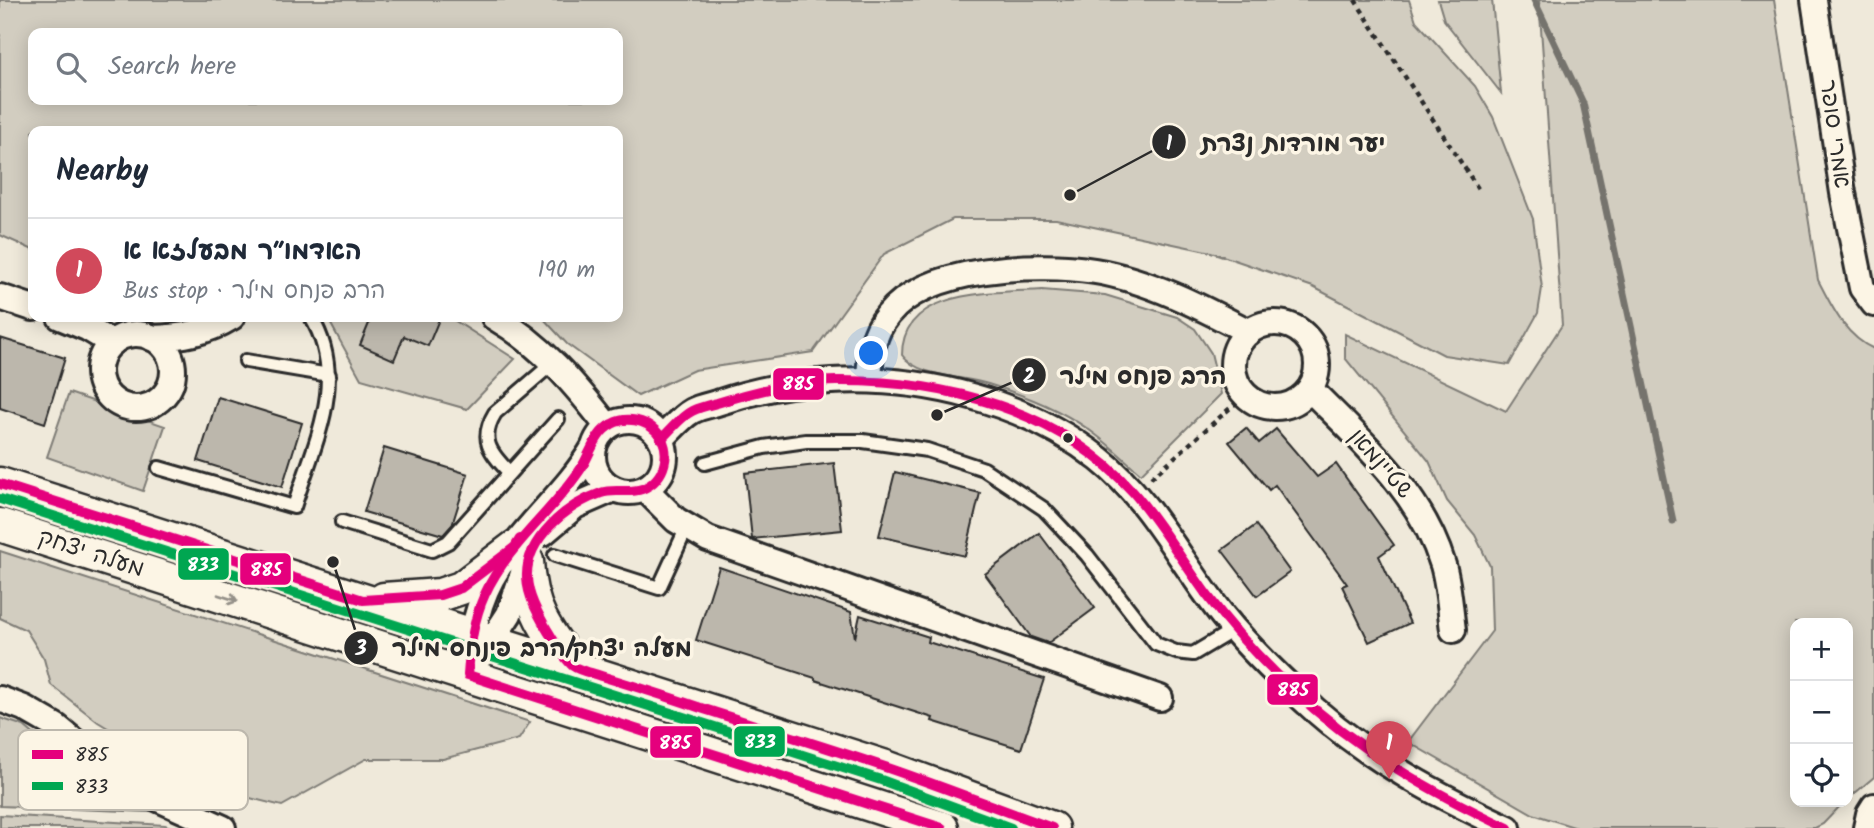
<!DOCTYPE html>
<meta charset="utf-8">
<style>
body{margin:0;font-family:Kalam,"Playpen Sans Hebrew",sans-serif;background:#f6f6f7;color:#1f2937}
.controls{position:absolute;right:21px;bottom:21px;display:grid;overflow:hidden;border-radius:14px;box-shadow:0 4px 18px #0003}
.controls button{width:63px;height:63px;display:grid;place-items:center;padding:0;border:0;border-bottom:2px solid #e0e1e3;background:#fff;color:#1f2937;font:35px sans-serif}
.you{position:absolute;left:872px;top:354px;width:24px;height:24px;margin:-18px;border:5px solid #fff;border-radius:50%;background:#1a73e8;box-shadow:0 0 0 10px #1a73e833}
.badge{display:grid;place-items:center;width:46px;height:46px;border-radius:50%;background:#d1495b;color:#fff;font-size:23px;font-weight:700}
.pin{position:absolute;translate:-50% -58px;filter:drop-shadow(0 2px 4px #0008)}
.pin::after{content:'';position:absolute;top:37px;width:24px;height:21px;background:inherit;clip-path:polygon(0 0,100% 0,50% 100%)}
.list{margin:0;padding:0;list-style:none}
h2{display:flex;justify-content:space-between;align-items:center;height:91px;margin:0;padding:0 28px;font-size:30px}
h2 small{font-size:23px;font-weight:400;color:#747a83}
.list li{display:grid;grid-template-columns:46px 1fr auto;gap:21px;align-items:center;box-sizing:border-box;height:105px;padding:0 28px;border-top:2px solid #e0e1e3}
.list b{display:block;font-size:26px;white-space:nowrap}
.list p{margin:0;font-size:23px;white-space:nowrap;color:#747a83}
.list em{font-size:23px;font-style:normal;color:#747a83}
.icon{flex:none;width:38px;height:38px;fill:none;stroke:currentColor;stroke-width:2;stroke-linecap:round;stroke-linejoin:round}
.map{position:relative;flex:none;width:1874px;height:828px;overflow:hidden}
.search{position:absolute;background:#fff;box-shadow:0 4px 18px #0003;left:28px;top:28px;width:595px;height:77px;display:flex;align-items:center;gap:18px;box-sizing:border-box;padding:0 24px;border-radius:14px;color:#747a83;font-size:26px}
.panel{position:absolute;background:#fff;box-shadow:0 4px 18px #0003;left:28px;top:126px;width:595px;height:196px;border-radius:14px}
.map>svg:first-child{display:block}
</style>
<div class="map">
<svg width="1874" height="828" viewBox="0 0 1874 828">
<rect width="100%" height="100%" fill="#efe9da"/>
<filter id="ink" filterUnits="userSpaceOnUse"><feTurbulence type="fractalNoise" baseFrequency=".0143" numOctaves="2"/><feDisplacementMap in="SourceGraphic" scale="14" xChannelSelector="R" yChannelSelector="G"/><feConvolveMatrix kernelMatrix="1 2 1 2 8 2 1 2 1" color-interpolation-filters="sRGB"/></filter>
<g filter="url(#ink)">
<g fill="#d2cdc0" stroke="#7e7c76" stroke-width="2" fill-rule="evenodd">
<path d="M0 0H1409L1416 21 1475 86 1493 117 1533 219 1542 288 1538 313 1509 365 1444 355 1313 287 1211 252 1056 219H953L884 254 813 352 694 370 638 396 567 344 542 317H618V131H33V250L0 235ZM33 33H618V100H33Z"/>
<polygon points="1438,0 1492,0 1501,93 1444,20"/>
<path d="M1539 0H1774L1818 280C1832 307 1845 336 1874 349V777L1848 799V623H1795V802H1844L1823 824 1815 828H1577L1533 814 1408 742 1492 631 1490 566 1475 535 1447 501 1429 461 1345 358V334L1506 411 1562 325Z"/>
<path d="M1042 290 1105 295 1177 317 1195 329 1211 353 1221 394 1141 474C1126 461 1112 447 1096 435 1065 411 1025 395 988 384 963 376 917 377 902 355 902 288 994 293 1042 290Z"/>
<polygon points="327,317 449,317 515,359 467,409 361,379"/>
<polygon points="69,393 165,426 143,491 47,457"/>
<polygon points="0,551 530,722 519,739 443,759 366,759 282,806 194,784 170,766 98,722 51,685 44,659 26,630 0,618"/>
<polygon points="0,718 24,726 83,777 150,812 0,806"/>
<polygon points="0,815 165,825 173,828 0,828"/>
</g>
<g fill="none" stroke-linecap="round" stroke-linejoin="round">
<polyline stroke="#75736d" stroke-width="7" points="1534,0 1583,103 1673,521"/>
</g>
<g fill="#bcb7ac" stroke="#2b2b2b" stroke-width="2">
<polygon points="359,317 440,317 428,346 404,336 394,360 360,345 370,321"/>
<polygon points="0,338 65,358 45,423 0,408"/>
<polygon points="218,397 302,423 282,487 198,461"/>
<polygon points="1246,428 1259,443 1276,429 1317,477 1336,464 1394,545 1379,556 1410,623 1369,642 1342,586 1347,584 1275,485 1269,490 1229,442"/>
<polygon points="384,448 468,474 452,525 443,535 364,512"/>
<polygon points="834,463 842,530 752,539 745,473"/>
<polygon points="895,472 980,493 965,556 879,536"/>
<polygon points="1256,525 1290,572 1257,596 1222,550"/>
<polygon points="1039,533 1095,608 1048,643 1031,637 985,574"/>
<polygon points="719,567 851,612 855,638 860,615 929,637 928,642 1044,679 1021,749 932,721 933,718 815,680 815,678 696,640"/>
</g>
<g fill="none" stroke-linecap="round" stroke-linejoin="round">
<defs>
<g id="service">
<polyline points="246,361 329,375"/>
<polyline points="705,463 764,447 806,441 863,441 927,450 984,469 1044,509 1087,555 1156,644 1176,652 1193,654 1235,629"/>
<path d="M159 468 294 507C314 443 349 380 311 317"/>
<path d="M509 472C490 453 479 439 495 413L554 362"/>
<polyline points="342,522 432,550 448,542 558,419"/>
<polyline points="555,555 659,588 687,527"/>
</g>
<g id="minor">
<polyline points="1814,0 1843,193 1862,288 1874,304"/>
<polyline points="0,297 33,308"/>
<polyline points="60,317 87,328 112,343"/>
<path d="M494 317C541 344 575 384 608 427"/>
<circle cx="1275" cy="365" r="42"/>
<circle cx="136" cy="371" r="37"/>
<path d="M152 338C182 337 206 333 232 317"/>
<path d="M869 380C870 356 872 334 888 315 927 266 1038 262 1095 271 1149 280 1201 307 1249 332"/>
<path d="M1310 389C1362 442 1421 492 1443 565 1449 586 1450 608 1453 630"/>
<circle cx="629" cy="456" r="36"/>
<path d="M661 439C671 430 681 417 692 411 699 407 710 405 717 403 755 390 792 383 831 381 924 376 1025 401 1099 459 1151 500 1182 565 1223 616 1250 650 1283 681 1315 710 1373 761 1439 796 1508 828"/>
<polyline points="645,489 676,520 708,539 1160,698"/>
<polyline points="543,533 575,506 614,489"/>
<polyline points="483,654 509,614 526,565"/>
<path d="M468 675C471 636 477 599 499 566 527 523 568 491 594 447"/>
<polyline points="0,699 24,708 57,727 120,779 152,796 223,828"/>
<polyline points="1866,828 1869,814 1874,806"/>
</g>
<g id="tertiary">
<polyline points="0,484 886,767 1052,828"/>
<polyline points="0,525 942,828"/>
<path d="M527 561C529 608 546 631 574 667"/>
<polyline points="384,599 440,595 461,588 515,547"/>
</g>
</defs>
<use href="#service" stroke="#2b2b2b" stroke-width="18"/>
<use href="#minor" stroke="#2b2b2b" stroke-width="30"/>
<use href="#tertiary" stroke="#2b2b2b" stroke-width="37"/>
<g stroke="#2b2b2b" stroke-width="4.5" stroke-dasharray="5 5" stroke-linecap="butt">
<polyline points="1355,0 1479,190"/>
<polyline points="1151,478 1245,395"/>
</g>
<use href="#service" stroke="#fcf5e5" stroke-width="12"/>
<use href="#minor" stroke="#fcf5e5" stroke-width="24"/>
<use href="#tertiary" stroke="#fcf5e5" stroke-width="32"/>
<defs>
<g id="bus-1">
<path d="M661 439C671 430 680 417 692 411 700 407 709 405 717 403 756 391 795 381 836 381 944 380 1059 409 1133 492 1161 524 1182 561 1207 595 1232 629 1261 660 1292 689 1356 749 1429 791 1508 828"/>
<polyline points="0,484 363,600 440,595 461,588 515,547 520,539"/>
<path d="M942 828 468 675C470 647 473 620 485 594 508 544 553 512 582 467 591 452 596 432 612 424 626 416 645 420 656 431 674 449 665 481 642 489 628 494 614 488 601 493 567 505 525 539 527 578 528 596 537 612 546 628 553 639 563 658 573 666 580 671 593 673 601 676 634 686 666 696 698 707 760 727 823 746 885 767 941 786 996 808 1052 828"/>
</g>
<polyline id="bus-2" points="0,499 881,780 1011,828"/>
</defs>
<use href="#bus-1" stroke="#fcf5e5" stroke-width="16"/>
<use href="#bus-2" stroke="#fcf5e5" stroke-width="16"/>
<use href="#bus-1" stroke="#e5007d" stroke-width="10"/>
<use href="#bus-2" stroke="#00a651" stroke-width="10"/>
</g>
<defs><path id="oneway-shaft" d="M-6 0H5M1.5-3L5.5 0L1.5 3" fill="none" stroke-width="1.6" stroke-linecap="round" stroke-linejoin="round" transform="scale(1.75)"/></defs>
<use stroke="#949088" href="#oneway-shaft" transform="translate(228 598) rotate(18)"/>
</g>
<circle fill="#2b2b2b" stroke="#fcf5e5" stroke-width="2.5" cx="1068" cy="438" r="6"/>
<g text-anchor="middle" dominant-baseline="central" stroke-width="7" stroke-linejoin="round" paint-order="stroke">
<g font-size="23" fill="#2b2b2b" stroke="#fcf5e5">
<text transform="translate(1834 134) rotate(82)">אמרי סופר</text>
<text transform="translate(1380 464) rotate(49)">שטיינמאן</text>
<text transform="translate(91 554) rotate(18)">מעלה יצחק</text>
</g>
</g>
<rect x="18" y="730" width="230" height="80" rx="10" fill="#fcf5e5" stroke="#bdb8ad" stroke-width="2"/>
<rect x="32" y="750" width="31" height="9" fill="#e5007d"/>
<rect x="32" y="782" width="31" height="8" fill="#00a651"/>
<g font-size="19" fill="#2b2b2b">
<text x="75" y="761">885</text>
<text x="75" y="793">833</text>
</g>
<path fill="none" stroke="#2b2b2b" stroke-width="2.5" d="M1070 195L1169 142M937 415L1029 375M333 562L361 648"/>
<g fill="#2b2b2b" stroke="#fcf5e5" stroke-width="2.5">
<circle cx="1070" cy="195" r="7"/>
<circle cx="937" cy="415" r="7"/>
<circle cx="333" cy="562" r="7"/>
<circle cx="1169" cy="142" r="18"/>
<circle cx="1029" cy="375" r="18"/>
<circle cx="361" cy="648" r="18"/>
</g>
<g font-size="21" text-anchor="middle" font-weight="bold" fill="#fff">
<text x="1169" y="150">1</text>
<text x="1029" y="383">2</text>
<text x="361" y="655">3</text>
</g>
<g font-size="24" text-anchor="middle" font-weight="bold" fill="#2b2b2b" stroke="#fcf5e5" stroke-width="7" stroke-linejoin="round" paint-order="stroke">
<text x="1293" y="151">יער מורדות נצרת</text>
<text x="1143" y="384">הרב פנחס מילר</text>
<text x="542" y="656">מעלה יצחק/הרב פינחס מילר</text>
</g>
<g stroke="#fcf5e5" stroke-width="2.5">
<rect x="772" y="367" width="53" height="34" rx="7" fill="#e5007d"/>
<rect x="177" y="547" width="53" height="34" rx="7" fill="#00a651"/>
<rect x="239" y="552" width="53" height="34" rx="7" fill="#e5007d"/>
<rect x="1266" y="673" width="53" height="33" rx="7" fill="#e5007d"/>
<rect x="733" y="725" width="53" height="33" rx="7" fill="#00a651"/>
<rect x="649" y="725" width="53" height="34" rx="7" fill="#e5007d"/>
</g>
<g font-size="19" text-anchor="middle" font-weight="bold" fill="#fff">
<text x="798" y="390">885</text>
<text x="203" y="571">833</text>
<text x="266" y="576">885</text>
<text x="1293" y="696">885</text>
<text x="760" y="748">833</text>
<text x="675" y="749">885</text>
</g>
</svg>
<div class="controls">
<button>+</button>
<button>−</button>
<button><svg class="icon" aria-label="locate" viewBox="0 0 24 24"><circle cx="12" cy="12" r="6"/><path d="M12 2v4M12 18v4M2 12h4M18 12h4"/></svg></button>
</div>
<div class="you"></div>
<div class="pin badge" style="left:1389px;top:779px">1</div>
<div class="search"><svg class="icon" aria-label="search" viewBox="0 0 24 24"><circle cx="10" cy="10" r="6"/><path d="M15 15l6 6"/></svg>Search here</div>
<section class="panel">
<h2>Nearby<small></small></h2>
<ul class="list">
<li><span class="badge">1</span><div><b>האדמו״ר מבעלזא א</b><p>Bus stop · הרב פנחס מילר</p></div><em>190 m</em></li>
</ul>
</section>
</div>
